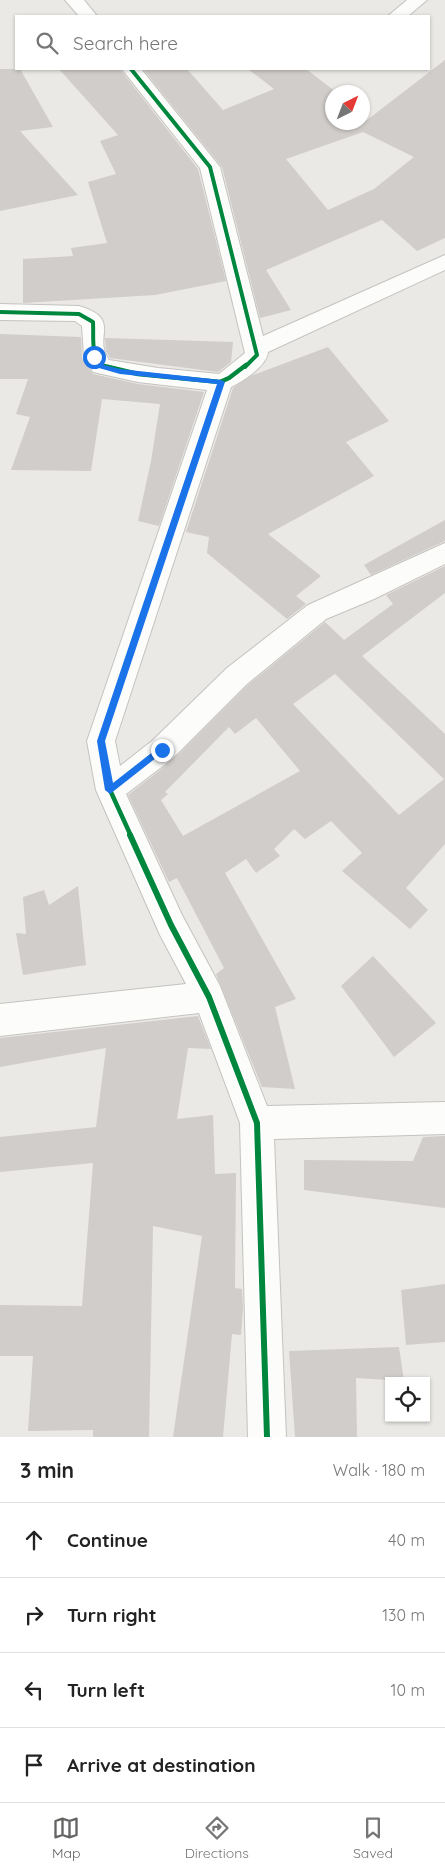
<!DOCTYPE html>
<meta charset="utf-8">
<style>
body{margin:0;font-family:Quicksand,sans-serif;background:#f2f2f2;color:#222}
.controls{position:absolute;right:15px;bottom:15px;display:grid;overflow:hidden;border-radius:0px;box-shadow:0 1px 4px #0004}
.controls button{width:45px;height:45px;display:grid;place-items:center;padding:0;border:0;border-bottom:1px solid #e0e0e0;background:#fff;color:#222;font:25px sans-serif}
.compass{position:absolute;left:325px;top:85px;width:45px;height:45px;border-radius:50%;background:#fff;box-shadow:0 1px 4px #0004;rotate:42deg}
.stop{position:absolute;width:15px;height:15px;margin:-11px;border:4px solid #1a73e8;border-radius:50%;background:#fff}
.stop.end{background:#1a73e8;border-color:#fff;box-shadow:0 1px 5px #0008}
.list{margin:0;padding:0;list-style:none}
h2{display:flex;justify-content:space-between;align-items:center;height:65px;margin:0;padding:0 20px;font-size:21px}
h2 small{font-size:16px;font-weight:400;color:#767676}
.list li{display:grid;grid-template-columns:32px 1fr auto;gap:15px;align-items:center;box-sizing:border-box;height:75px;padding:0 20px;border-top:1px solid #e0e0e0}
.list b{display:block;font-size:19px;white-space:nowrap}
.list em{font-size:16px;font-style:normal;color:#767676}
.icon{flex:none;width:28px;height:28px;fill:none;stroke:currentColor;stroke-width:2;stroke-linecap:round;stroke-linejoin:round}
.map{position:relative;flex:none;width:445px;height:1437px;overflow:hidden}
.search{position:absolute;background:#fff;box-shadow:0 1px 4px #0004;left:15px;right:15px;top:15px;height:55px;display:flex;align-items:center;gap:12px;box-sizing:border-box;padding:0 18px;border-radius:0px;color:#767676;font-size:19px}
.sheet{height:365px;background:#fff}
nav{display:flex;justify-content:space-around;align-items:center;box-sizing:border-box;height:70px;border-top:1px solid #e0e0e0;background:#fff;font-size:14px;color:#767676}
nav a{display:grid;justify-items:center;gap:2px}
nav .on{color:#656463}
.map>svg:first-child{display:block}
</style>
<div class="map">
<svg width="445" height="1437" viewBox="0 0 445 1437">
<rect width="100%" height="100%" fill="#ebe9e5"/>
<g fill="#d0cdca" fill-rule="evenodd">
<path d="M445 60V238L417 251 382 220 266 270 291 310 260 318 222 167 143 69H187L223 110 274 89 248 69H306L336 92H332V122H362V115L367 120ZM363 132 414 157 374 189 328 210 286 159Z"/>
<polygon points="0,69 20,69 53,127 20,131 78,195 0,211"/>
<polygon points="59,69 120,69 198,169 226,281 155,295 23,303 23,259 73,256 71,248 107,243 88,182 116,174 100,141 118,135"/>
<polygon points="0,334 81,337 82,358 93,374 138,384 204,392 159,526 138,521 151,461 160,404 102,399 91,471 11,470 30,417 16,414 28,379 0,379"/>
<polygon points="105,338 233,342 231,362 218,372 110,358 106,351"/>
<polygon points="328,347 389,421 346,442 374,476 268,534 321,576 296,596 306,604 287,619 207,553 209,537 186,532 233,388 253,375"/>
<polygon points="445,520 445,541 371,575 364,565"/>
<path d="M445 566V593L362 656 445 734V844L406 888 428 910 410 929 342 871 362 853 331 821 305 839 294 829 274 849 280 856 256 873 246 859 225 873 296 999 275 1007 295 1089 262 1087 216 974 224 968 177 878 169 882 128 795 173 760 248 685 325 622 344 640 393 604 386 595ZM335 674 444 779 399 815 293 704ZM256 718 300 771 183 836 161 800 168 794 165 792 229 727 235 734Z"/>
<polygon points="78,886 86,965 23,975 16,933 26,934 23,897 44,890 49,905"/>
<polygon points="373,956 436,1023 394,1057 341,986"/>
<polygon points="198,1016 211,1049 188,1048 177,1119 213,1115 215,1174 236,1173 235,1288 242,1289 243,1308 241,1335 232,1334 223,1437 173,1437 202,1236 153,1226 149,1437 93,1437 93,1430 28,1431 33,1356 0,1356 0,1305 82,1306 93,1163 0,1172 0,1137 96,1127 106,1048 0,1067 0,1038"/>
<polygon points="445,1136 445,1208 304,1190 304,1160 413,1161 423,1137"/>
<polygon points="445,1284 445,1342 406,1345 401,1290"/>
<polygon points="399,1347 404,1381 356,1378 357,1437 295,1437 289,1351"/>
</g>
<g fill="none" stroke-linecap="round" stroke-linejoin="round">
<defs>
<g id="minor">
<polygon points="65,0 84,0 97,16 79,16"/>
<polygon points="407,0 427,0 408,16 388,16"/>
<path d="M122 69H141L220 167 263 336 445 255V270L268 352C267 366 242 382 231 387L115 741 120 766 152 741 227 668 308 605 445 543V564L374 599 326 619 247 684 172 759 126 794 182 915 220 986 267 1106 445 1102V1134L274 1139 286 1437H248L240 1123 199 1013 0 1036V1004L186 984 160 935 96 790 87 741 207 390 138 382 93 372 84 357 82 326 75 321 0 320V304L79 306C123 319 92 337 109 360L158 368 219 374 245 353 200 168Z"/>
</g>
</defs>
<use href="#minor" stroke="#c4c3c1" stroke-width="2"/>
<use href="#minor" fill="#fcfcfb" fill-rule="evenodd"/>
<defs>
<g id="cycleway-far2">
<polyline points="131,69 210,167 257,355 245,367"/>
<path d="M0 312 79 314 93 322C94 337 90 356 103 367"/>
</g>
<g id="cycleway-far1">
<polyline points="100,365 138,374 220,382 229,378 246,365"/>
<polyline points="131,836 110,790 101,741 221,382"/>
</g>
<polyline id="cycleway" points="130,835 171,925 209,997 257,1123 267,1437"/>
</defs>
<use href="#cycleway-far2" stroke="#fff" stroke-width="6"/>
<use href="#cycleway-far1" stroke="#fff" stroke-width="8"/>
<use href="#cycleway" stroke="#fff" stroke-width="9"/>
<use href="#cycleway-far2" stroke="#00873e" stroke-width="4"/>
<use href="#cycleway-far1" stroke="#00873e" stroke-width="4.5"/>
<use href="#cycleway" stroke="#00873e" stroke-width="6"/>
</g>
<polygon fill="#1a73e8" points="92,355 96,355 104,365 120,369 221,380 225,382 105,741 113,783 159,747 165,747 166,750 110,794 105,790 97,741 217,384 120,374 99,368"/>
</svg>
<div class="controls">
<button><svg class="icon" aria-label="locate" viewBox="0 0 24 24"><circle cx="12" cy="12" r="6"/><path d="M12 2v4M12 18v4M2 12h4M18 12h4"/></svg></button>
</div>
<svg class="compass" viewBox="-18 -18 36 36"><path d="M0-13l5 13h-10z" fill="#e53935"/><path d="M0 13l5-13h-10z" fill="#767676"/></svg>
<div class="stop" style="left:94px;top:357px"></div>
<div class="stop end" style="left:162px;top:750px"></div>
<div class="search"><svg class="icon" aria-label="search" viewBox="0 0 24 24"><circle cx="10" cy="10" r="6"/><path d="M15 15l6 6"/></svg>Search here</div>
</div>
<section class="sheet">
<h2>3 min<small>Walk · 180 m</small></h2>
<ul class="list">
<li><svg class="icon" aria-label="ahead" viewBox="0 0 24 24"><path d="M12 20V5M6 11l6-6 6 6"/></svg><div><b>Continue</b></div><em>40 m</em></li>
<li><svg class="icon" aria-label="right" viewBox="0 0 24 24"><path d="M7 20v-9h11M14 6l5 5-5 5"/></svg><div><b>Turn right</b></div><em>130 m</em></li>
<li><svg class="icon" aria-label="left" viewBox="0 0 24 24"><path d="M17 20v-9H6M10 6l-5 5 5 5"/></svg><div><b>Turn left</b></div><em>10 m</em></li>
<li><svg class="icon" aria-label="arrive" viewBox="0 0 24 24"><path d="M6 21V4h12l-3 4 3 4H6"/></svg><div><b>Arrive at destination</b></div></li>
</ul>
</section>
<nav>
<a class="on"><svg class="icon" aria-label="map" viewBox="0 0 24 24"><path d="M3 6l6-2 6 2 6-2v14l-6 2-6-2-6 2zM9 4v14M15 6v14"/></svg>Map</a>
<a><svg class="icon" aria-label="directions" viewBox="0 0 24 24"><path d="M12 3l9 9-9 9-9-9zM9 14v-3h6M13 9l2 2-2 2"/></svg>Directions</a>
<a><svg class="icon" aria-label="saved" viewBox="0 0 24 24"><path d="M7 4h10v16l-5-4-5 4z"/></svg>Saved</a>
</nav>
